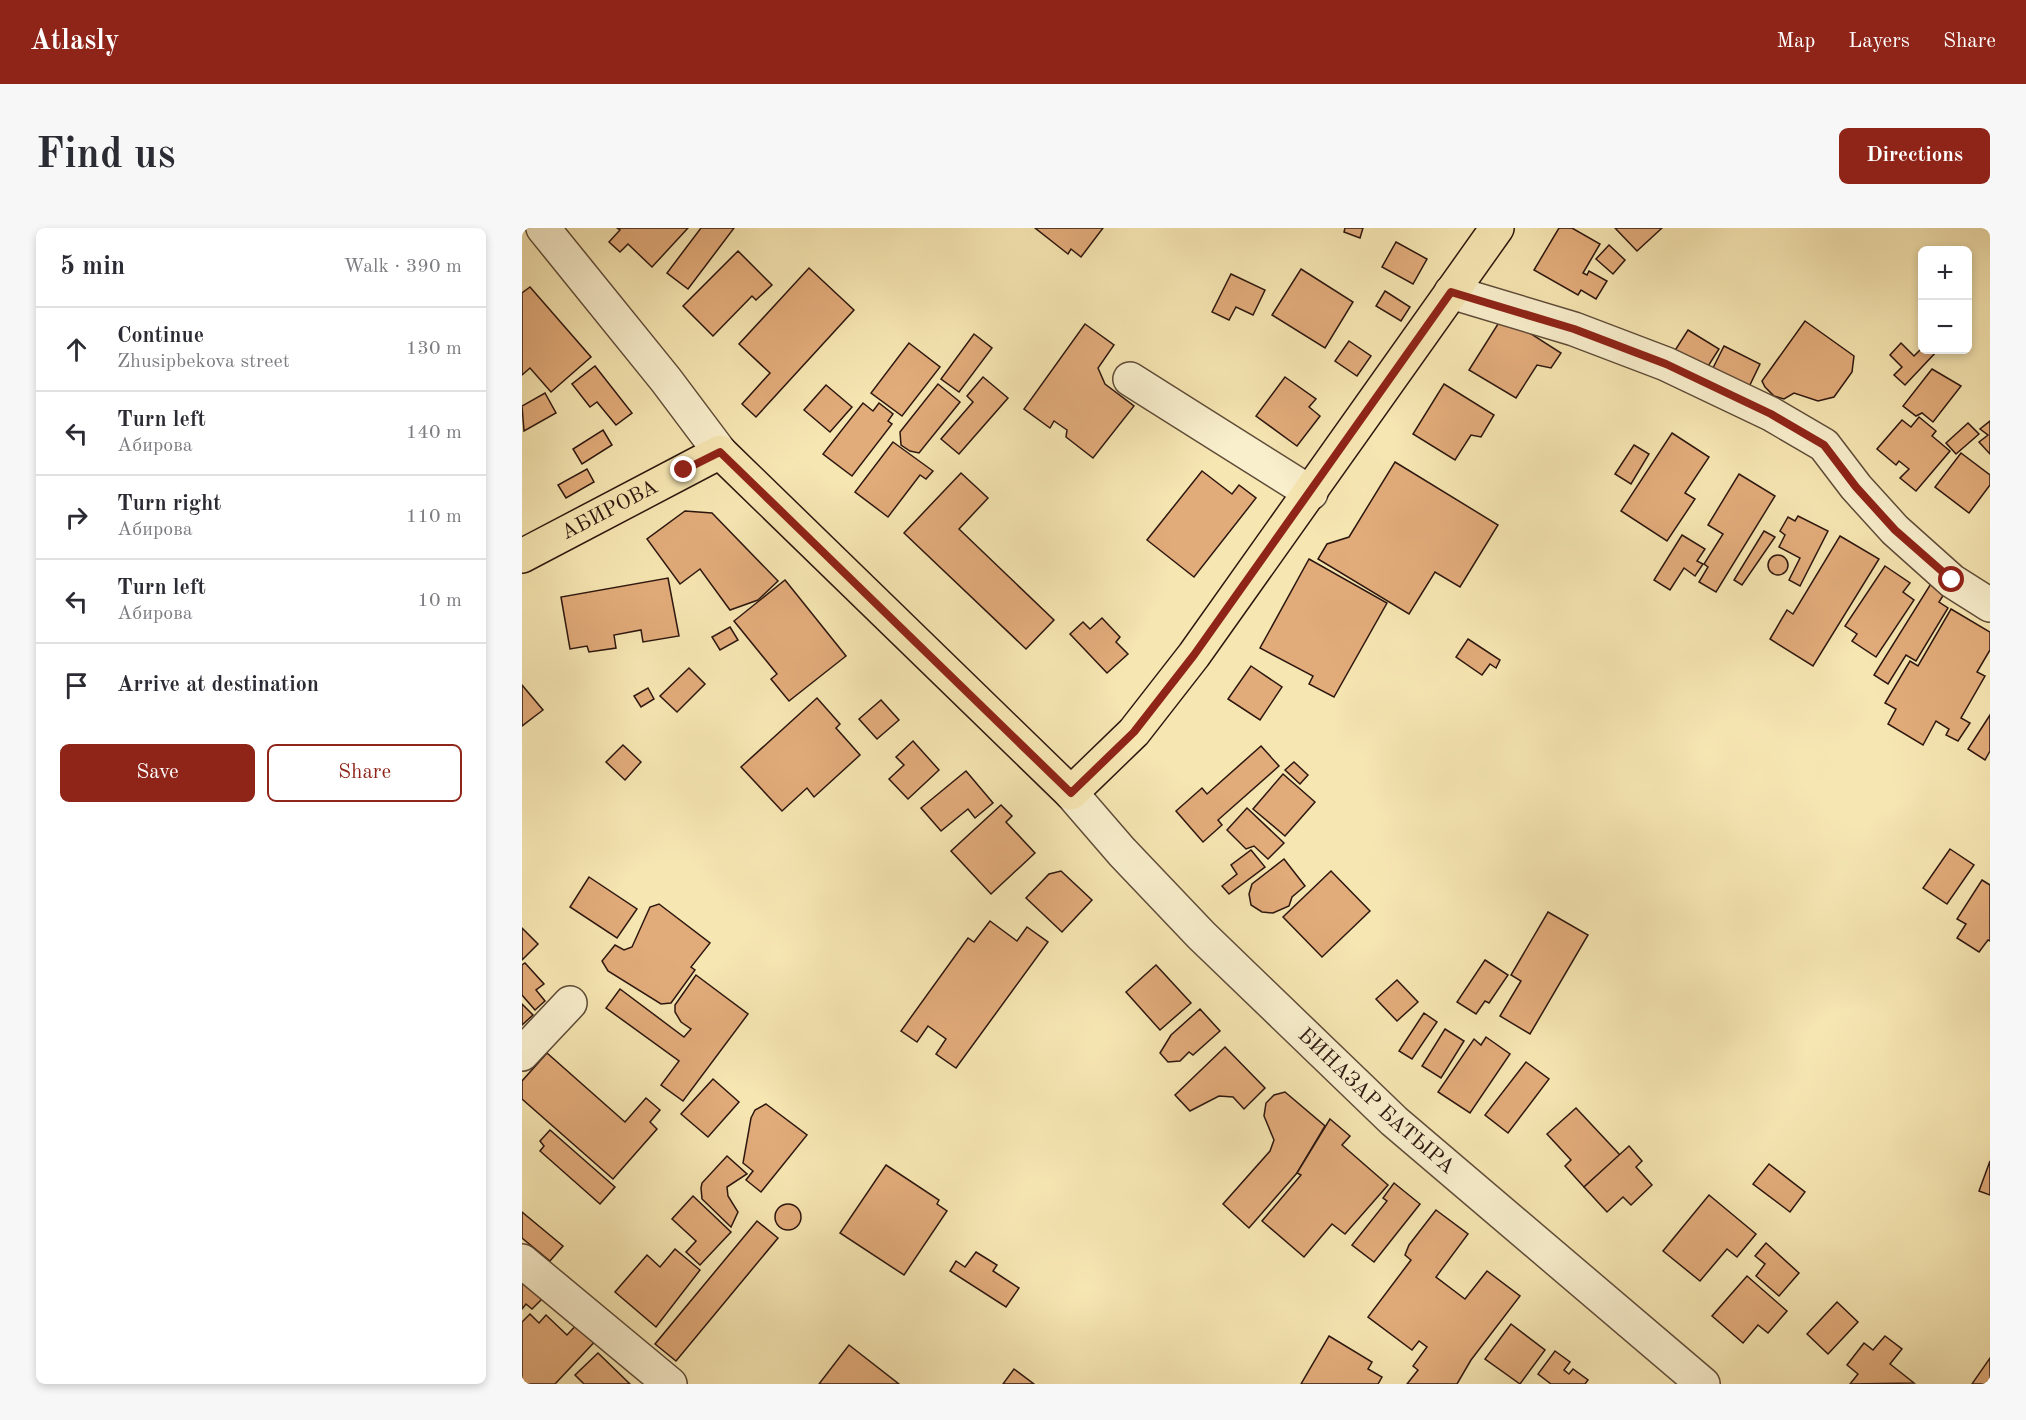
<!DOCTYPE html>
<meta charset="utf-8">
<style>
body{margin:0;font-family:"Old Standard TT",serif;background:#f7f7f7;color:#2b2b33}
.controls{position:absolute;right:18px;top:18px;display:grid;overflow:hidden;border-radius:9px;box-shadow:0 3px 9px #0003}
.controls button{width:54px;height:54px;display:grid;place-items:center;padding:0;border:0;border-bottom:2px solid #e1e1e2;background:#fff;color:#2b2b33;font:30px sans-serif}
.stop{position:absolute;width:18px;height:18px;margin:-14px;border:4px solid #8f2418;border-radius:50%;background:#fff}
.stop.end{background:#8f2418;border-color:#fff;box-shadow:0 2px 6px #0008}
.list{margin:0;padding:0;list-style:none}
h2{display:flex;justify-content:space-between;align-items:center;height:78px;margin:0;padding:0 24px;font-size:26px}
h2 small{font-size:20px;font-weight:400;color:#7c7c81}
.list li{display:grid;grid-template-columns:39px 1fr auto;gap:18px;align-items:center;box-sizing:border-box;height:84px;padding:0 24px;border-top:2px solid #e1e1e2}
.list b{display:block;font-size:22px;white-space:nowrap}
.list p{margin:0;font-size:20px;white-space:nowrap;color:#7c7c81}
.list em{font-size:20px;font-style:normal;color:#7c7c81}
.actions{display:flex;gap:12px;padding:18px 24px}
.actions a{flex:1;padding:14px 0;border:2px solid #8f2418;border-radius:9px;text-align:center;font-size:21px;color:#8f2418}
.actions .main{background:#8f2418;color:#fff}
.icon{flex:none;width:33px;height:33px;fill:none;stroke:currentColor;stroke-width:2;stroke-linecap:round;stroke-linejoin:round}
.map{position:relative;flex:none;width:1468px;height:1156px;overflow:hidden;border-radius:9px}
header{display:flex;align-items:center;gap:36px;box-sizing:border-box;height:84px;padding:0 30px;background:#8f2418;color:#fff}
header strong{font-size:28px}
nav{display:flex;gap:33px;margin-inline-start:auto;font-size:21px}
.intro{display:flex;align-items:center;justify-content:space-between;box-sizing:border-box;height:144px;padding:0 36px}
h1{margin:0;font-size:42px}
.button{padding:15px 27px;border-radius:9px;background:#8f2418;color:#fff;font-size:21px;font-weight:700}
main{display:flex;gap:36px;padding:0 36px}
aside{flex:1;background:#fff;border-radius:9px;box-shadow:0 3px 9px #0003}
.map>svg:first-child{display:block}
</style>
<header>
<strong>Atlasly</strong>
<nav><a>Map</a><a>Layers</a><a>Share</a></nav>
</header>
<div class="intro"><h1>Find us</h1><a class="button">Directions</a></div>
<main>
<aside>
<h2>5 min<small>Walk · 390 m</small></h2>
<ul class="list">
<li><svg class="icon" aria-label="ahead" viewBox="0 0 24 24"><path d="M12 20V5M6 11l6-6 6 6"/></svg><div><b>Continue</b><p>Zhusipbekova street</p></div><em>130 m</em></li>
<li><svg class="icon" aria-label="left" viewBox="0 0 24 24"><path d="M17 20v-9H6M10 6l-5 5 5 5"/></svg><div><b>Turn left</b><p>Абирова</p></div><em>140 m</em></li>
<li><svg class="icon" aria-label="right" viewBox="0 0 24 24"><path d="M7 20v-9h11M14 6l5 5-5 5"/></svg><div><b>Turn right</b><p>Абирова</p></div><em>110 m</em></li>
<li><svg class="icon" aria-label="left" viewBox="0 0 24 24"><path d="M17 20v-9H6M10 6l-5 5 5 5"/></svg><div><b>Turn left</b><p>Абирова</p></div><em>10 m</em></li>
<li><svg class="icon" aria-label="arrive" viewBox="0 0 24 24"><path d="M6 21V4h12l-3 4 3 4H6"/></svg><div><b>Arrive at destination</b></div></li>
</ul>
<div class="actions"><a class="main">Save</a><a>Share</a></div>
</aside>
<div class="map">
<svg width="1468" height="1156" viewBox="0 0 1468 1156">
<rect width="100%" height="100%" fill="#f6e6b2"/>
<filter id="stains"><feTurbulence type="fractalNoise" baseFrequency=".00333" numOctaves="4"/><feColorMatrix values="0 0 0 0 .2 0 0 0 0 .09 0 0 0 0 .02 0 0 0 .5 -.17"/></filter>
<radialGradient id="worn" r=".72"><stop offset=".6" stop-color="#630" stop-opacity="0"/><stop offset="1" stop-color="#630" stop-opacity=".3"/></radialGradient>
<g fill="#e2ab7a" stroke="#2d170f" stroke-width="1.5">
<polygon points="95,0 166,0 130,39 106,16 98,24 87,14 98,2"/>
<polygon points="179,0 212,0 166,61 145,45"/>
<polygon points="513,0 581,0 559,29 549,21 546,26"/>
<polygon points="823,0 841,0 838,10 822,4"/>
<polygon points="1037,0 1050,0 1078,16 1061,45 1065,47 1067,43 1085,53 1074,71 1059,62 1056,67 1012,42"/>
<polygon points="1093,0 1140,0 1115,23"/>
<polygon points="874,14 905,31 891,56 860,39"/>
<polygon points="1087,17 1103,32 1091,46 1074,31"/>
<polygon points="216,23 250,57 234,72 230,68 191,108 161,78"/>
<polygon points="287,40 332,82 234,189 220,176 248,145 217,116"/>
<polygon points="779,41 831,74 803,120 750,87"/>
<polygon points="709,46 743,62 731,87 714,79 707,92 690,84"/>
<polygon points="8,59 69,129 29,164 8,140 0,147 0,65"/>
<polygon points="863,63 888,79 879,93 854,78"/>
<polygon points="981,88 1039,125 1029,140 1015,137 994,170 947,142"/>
<polygon points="1283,93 1332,128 1330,144 1312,169 1296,173 1272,165 1262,171 1252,168 1243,159 1240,153"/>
<polygon points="563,96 592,117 576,140 583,156 612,178 571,230 544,209 545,202 532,193 528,200 502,181"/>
<polygon points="1166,102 1197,121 1183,143 1152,124"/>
<polygon points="452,106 470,120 437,164 419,151"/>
<polygon points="827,113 849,128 835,148 813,133"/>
<polygon points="387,115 418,139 380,188 349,165"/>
<polygon points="1379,115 1392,128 1400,120 1416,122 1383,157 1372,147 1380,139 1368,127"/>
<polygon points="1202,118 1238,136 1225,163 1189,144"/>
<polygon points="73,138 110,185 94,197 75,174 68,179 50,156"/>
<polygon points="1410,141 1439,158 1411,194 1400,185 1394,188 1381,178"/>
<polygon points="461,149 486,170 437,226 419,211 451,174 445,168"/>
<polygon points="763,149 794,171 787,179 798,188 775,218 734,188"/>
<polygon points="416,156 438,174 397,225 388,223 379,217 378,204"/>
<polygon points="922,156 972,187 959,209 949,207 933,232 891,206"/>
<polygon points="304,157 330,179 308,204 282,182"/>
<polygon points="23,165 34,185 2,203 0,178"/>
<polygon points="341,175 351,183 357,175 371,186 366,193 370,196 330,248 301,226"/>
<polygon points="1397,189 1414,203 1410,208 1428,223 1394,263 1378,250 1387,241 1377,233 1374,237 1355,221 1380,192 1389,199"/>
<polygon points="1468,193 1468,226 1457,214 1466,207 1458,201"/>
<polygon points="1446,195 1457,206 1434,226 1424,215"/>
<polygon points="81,202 90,217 60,236 51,221"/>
<polygon points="1150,205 1187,229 1163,265 1173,271 1145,313 1099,283"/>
<polygon points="371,214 411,243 404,251 398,247 366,289 333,264"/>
<polygon points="1112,217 1127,226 1109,256 1093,246"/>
<polygon points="1439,225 1468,247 1468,257 1447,285 1413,259"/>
<polygon points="873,234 976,297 938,359 913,344 887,386 796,331 805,316 827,309"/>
<polygon points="65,241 72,254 44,270 36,257"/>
<polygon points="680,243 710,266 717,257 734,270 672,349 625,312"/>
<polygon points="439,245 466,270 437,301 532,392 504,421 382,305"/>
<polygon points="1217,246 1253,268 1194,364 1177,354 1186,339 1182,336 1201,306 1186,297"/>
<polygon points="163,283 190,285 256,353 236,372 208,382 178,341 158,356 125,311"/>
<polygon points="1276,288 1306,303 1278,358 1267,352 1278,330 1257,319 1263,307 1258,303 1266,289 1273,293"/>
<polygon points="1242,303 1253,309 1220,357 1212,352"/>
<polygon points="1160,307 1183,321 1175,333 1181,336 1173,348 1162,340 1148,362 1132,352"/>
<polygon points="1318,308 1357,331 1291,438 1248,411 1265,382 1271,386"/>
<circle cx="1256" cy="337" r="10"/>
<polygon points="787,331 865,375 812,469 787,456 791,448 738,420"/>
<polygon points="1363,338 1388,355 1381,364 1392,372 1354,429 1330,413 1335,406 1323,398"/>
<polygon points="146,350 157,408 121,414 119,402 92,407 94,420 67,424 65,418 48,421 39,369"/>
<polygon points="263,352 324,428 267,473 249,451 255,446 212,393"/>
<polygon points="1410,354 1424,363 1417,374 1426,380 1394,433 1384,427 1366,456 1352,447"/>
<polygon points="1429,381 1468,404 1468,422 1455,444 1463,448 1439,490 1448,495 1436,513 1424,507 1427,501 1414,493 1401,517 1366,496 1374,481 1363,475 1388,433 1396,438"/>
<polygon points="580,390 598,409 594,414 606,426 585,445 548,406 561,394 568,401"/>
<polygon points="208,399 216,412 198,422 190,409"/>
<polygon points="946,411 978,432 974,440 968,436 960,447 934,429"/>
<polygon points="729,438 760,459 738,492 706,471"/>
<polygon points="167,440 183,456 155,484 138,468"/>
<polygon points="0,457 21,482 0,498"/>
<polygon points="126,460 132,471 119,479 112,468"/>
<polygon points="295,470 318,496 314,500 338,527 292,569 285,560 260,583 219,539"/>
<polygon points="359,472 377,492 355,511 337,491"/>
<polygon points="1468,487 1468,523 1463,532 1446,521"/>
<polygon points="391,513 417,542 386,571 367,551 382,537 374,529"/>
<polygon points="101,517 119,534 103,552 84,534"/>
<polygon points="739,518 757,538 696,592 700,597 681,614 654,583 680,560 685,566"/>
<polygon points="772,534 786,547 778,556 763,542"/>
<polygon points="444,543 471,575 453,590 446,581 419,603 399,580"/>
<polygon points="761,546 793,574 763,608 731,581"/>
<polygon points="479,577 490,588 484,594 513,625 469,666 429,623"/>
<polygon points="725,580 762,615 746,631 732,618 724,621 705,602"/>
<polygon points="1428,621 1452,637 1425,676 1401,660"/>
<polygon points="729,622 743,639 707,666 700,658 715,646 709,637"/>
<polygon points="762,631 783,658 770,669 767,678 751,685 740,684 729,677 727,666 730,656"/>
<polygon points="539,643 570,672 540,704 504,670 527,646"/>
<polygon points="809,643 848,683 800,729 761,689"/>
<polygon points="67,649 115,681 95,710 48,679"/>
<polygon points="1460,652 1468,657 1468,713 1466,712 1457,724 1435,710 1444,696 1435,691"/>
<polygon points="137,676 188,715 169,739 173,742 149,775 139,776 86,743 80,733 93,717 102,722 110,719 128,679"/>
<polygon points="1026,684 1066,707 1008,806 978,788 999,753 989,747"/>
<polygon points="468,693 495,713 505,699 526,714 434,840 414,826 424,811 406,798 395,814 379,803 446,710 452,714"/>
<polygon points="0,700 16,716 0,732"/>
<polygon points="963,732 986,747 967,775 963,773 954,786 935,774"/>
<polygon points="3,735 22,756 14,762 23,773 13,782 0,767 0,737"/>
<polygon points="634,737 669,775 638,802 604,764"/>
<polygon points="174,747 226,786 161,873 139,857 157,833 84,780 98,761 162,809 169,801 159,794 153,784 153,777"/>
<polygon points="875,752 896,774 875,793 854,771"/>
<polygon points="0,776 11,787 0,797"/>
<polygon points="678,781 698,803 671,827 667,824 658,833 646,834 638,825 649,807"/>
<polygon points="902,785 915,794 890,831 877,823"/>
<polygon points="923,801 942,813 919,850 900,838"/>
<polygon points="964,809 988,826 948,885 916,864 952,811 959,817"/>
<polygon points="703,819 743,860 722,881 711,869 697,868 668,883 653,867"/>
<polygon points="25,825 103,894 124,870 138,882 128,894 135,901 91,951 0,871 0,853"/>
<polygon points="1004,834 1027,851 986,905 963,887"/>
<polygon points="191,851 217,874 186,909 159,886"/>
<polygon points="763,864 803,898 775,945 727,1000 701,976 748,923 752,912 742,888 744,875 752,867"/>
<polygon points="244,876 285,907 239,964 224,952 231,943 221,935 229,890 233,882"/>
<polygon points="1054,880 1098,927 1062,959 1043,938 1049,932 1025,906"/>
<polygon points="808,891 828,908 820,917 866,957 823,1006 810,996 782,1029 740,993 779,947 775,945"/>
<polygon points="28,902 93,959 78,976 18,923 22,918 18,913"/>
<polygon points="1107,918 1120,933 1114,939 1130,957 1109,977 1101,969 1085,984 1062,959"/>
<polygon points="205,928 225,946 205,959 206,968 216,984 209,999 180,971 179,960 180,955"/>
<polygon points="1468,933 1468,967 1457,963"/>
<polygon points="1247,936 1283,964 1268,984 1231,956"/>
<polygon points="364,937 417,972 415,976 425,983 382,1047 318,1005"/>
<polygon points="872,955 898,976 852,1034 830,1017 865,973 861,970"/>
<polygon points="1187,967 1234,1006 1215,1029 1205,1021 1178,1053 1141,1023"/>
<polygon points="171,968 209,1004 178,1037 164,1024 174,1013 150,991"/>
<circle cx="266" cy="989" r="13"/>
<polygon points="914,982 946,1006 914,1049 943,1071 965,1043 998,1068 949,1132 935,1156 885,1156 896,1142 891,1138 905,1119 897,1113 890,1122 846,1089 889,1032 883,1027 887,1017"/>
<polygon points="0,984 41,1018 28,1033 0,1010"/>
<polygon points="235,993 256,1010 154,1133 133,1116"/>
<polygon points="1244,1015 1277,1045 1257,1068 1234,1048 1243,1036 1233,1028"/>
<polygon points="153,1021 178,1042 134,1099 93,1064 125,1027 138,1039"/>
<polygon points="454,1024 475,1037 471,1043 497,1060 484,1079 428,1043 434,1033 443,1039"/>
<polygon points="0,1044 23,1068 10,1081 4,1076 0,1081"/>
<polygon points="1225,1048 1265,1083 1246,1105 1236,1097 1221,1115 1190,1088"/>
<polygon points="1315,1074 1336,1094 1306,1126 1285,1106"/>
<polygon points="8,1086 17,1095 24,1087 45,1107 60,1091 78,1108 33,1156 0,1156 0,1094"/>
<polygon points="989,1096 1023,1122 998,1156 963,1131"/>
<polygon points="807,1108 850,1134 846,1141 860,1149 856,1156 779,1156"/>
<polygon points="1363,1108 1380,1121 1368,1136 1392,1155 1328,1156 1336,1146 1325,1137 1342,1115 1351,1122"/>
<polygon points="327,1117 377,1156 297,1156"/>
<polygon points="1033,1123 1048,1134 1042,1142 1047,1146 1051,1141 1066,1152 1063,1156 1029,1156 1016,1146"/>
<polygon points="76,1125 108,1156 62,1156 53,1147"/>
<polygon points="1468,1130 1468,1156 1450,1156"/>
<polygon points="492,1141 512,1156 481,1156"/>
</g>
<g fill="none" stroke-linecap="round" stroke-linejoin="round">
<defs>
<g id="minor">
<polyline points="21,0 144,152 198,224"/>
<polyline points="929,64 1052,101 1144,136 1249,186 1302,217 1334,259 1373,302 1430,353 1468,377"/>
<polyline points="608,151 789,265"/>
<path id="s1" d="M549 565 600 624 679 707 872 893 1181 1156"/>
<polyline points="0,826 48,775"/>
<polyline points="0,1033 148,1156"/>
</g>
<g id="major">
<path id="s2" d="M0 328 198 224 549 565 612 504 672 427 975 0"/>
</g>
</defs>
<use href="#minor" stroke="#5f4b38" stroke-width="36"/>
<use href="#major" stroke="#2d170f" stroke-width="36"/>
<use href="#minor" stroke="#f9efcd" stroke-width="33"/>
<use href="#major" stroke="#f6e6b2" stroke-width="33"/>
</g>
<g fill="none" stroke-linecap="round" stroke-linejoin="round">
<polyline stroke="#8f2418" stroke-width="8" points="162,242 198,224 549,565 612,504 672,427 929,64 1052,101 1144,136 1249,186 1302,217 1334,259 1373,302 1430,352"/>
</g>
<g text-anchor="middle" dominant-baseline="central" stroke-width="6" stroke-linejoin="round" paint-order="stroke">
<g font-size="21" fill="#2d170f" stroke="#f9efcd">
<text stroke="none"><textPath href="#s2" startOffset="99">АБИРОВА</textPath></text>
<text stroke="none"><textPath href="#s1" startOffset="434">БИНАЗАР БАТЫРА</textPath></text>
</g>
</g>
<rect width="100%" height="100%" filter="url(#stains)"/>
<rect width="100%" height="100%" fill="url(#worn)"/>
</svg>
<div class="controls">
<button>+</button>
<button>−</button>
</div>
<div class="stop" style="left:1430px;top:352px"></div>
<div class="stop end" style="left:162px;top:242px"></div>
</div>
</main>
